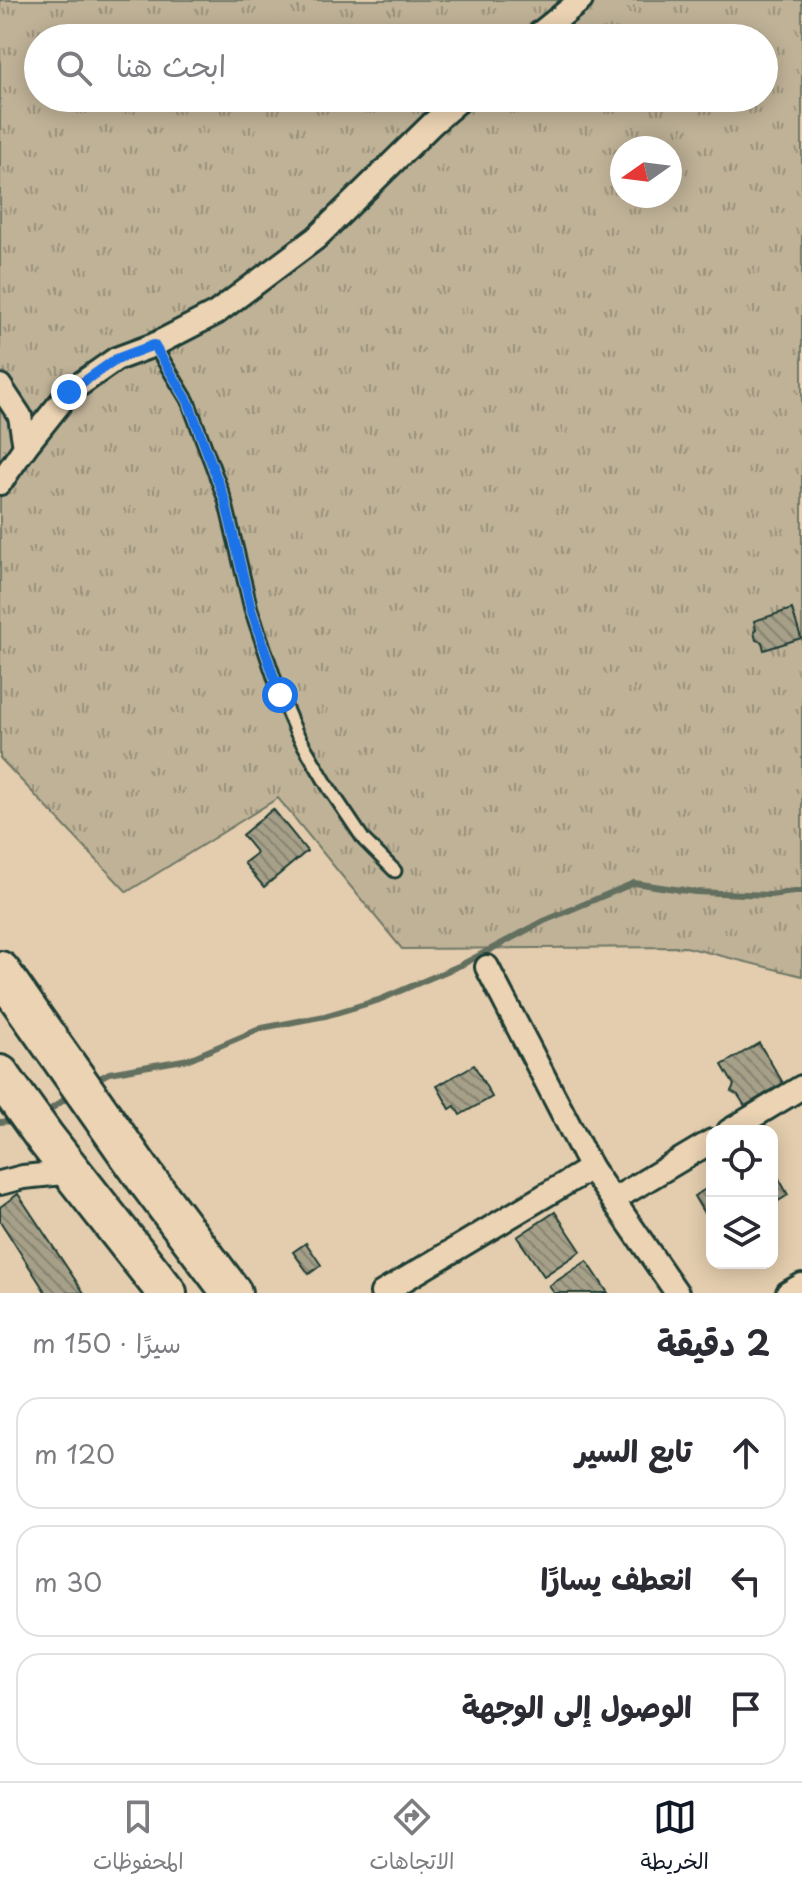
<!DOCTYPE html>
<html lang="ar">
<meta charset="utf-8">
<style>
body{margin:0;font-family:"Playpen Sans","Playpen Sans Arabic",sans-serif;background:#f7f7f7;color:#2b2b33;direction:rtl}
.controls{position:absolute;right:24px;bottom:24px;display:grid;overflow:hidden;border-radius:16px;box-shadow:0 4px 20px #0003}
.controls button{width:72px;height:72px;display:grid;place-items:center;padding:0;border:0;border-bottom:2px solid #e1e1e2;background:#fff;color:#2b2b33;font:40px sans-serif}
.compass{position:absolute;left:610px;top:136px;width:72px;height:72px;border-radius:50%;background:#fff;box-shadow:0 4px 20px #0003;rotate:256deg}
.stop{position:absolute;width:24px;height:24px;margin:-18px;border:6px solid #1a73e8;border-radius:50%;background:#fff}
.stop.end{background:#1a73e8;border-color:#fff;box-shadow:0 2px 8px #0008}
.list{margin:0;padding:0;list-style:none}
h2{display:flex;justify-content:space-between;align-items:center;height:104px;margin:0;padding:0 32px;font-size:34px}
h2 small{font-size:26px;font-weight:400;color:#7c7c81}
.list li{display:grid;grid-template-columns:52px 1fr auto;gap:24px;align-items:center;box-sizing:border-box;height:112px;margin:0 16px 16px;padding:0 16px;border:2px solid #e1e1e2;border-radius:24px}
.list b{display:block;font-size:30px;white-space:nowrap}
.list em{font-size:26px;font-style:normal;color:#7c7c81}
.icon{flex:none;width:44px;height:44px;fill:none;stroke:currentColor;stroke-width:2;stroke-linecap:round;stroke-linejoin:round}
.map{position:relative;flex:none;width:802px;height:1293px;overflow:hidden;direction:ltr}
.search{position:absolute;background:#fff;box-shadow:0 4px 20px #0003;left:24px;right:24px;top:24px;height:88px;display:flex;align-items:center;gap:20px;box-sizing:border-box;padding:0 28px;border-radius:44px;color:#7c7c81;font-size:30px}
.sheet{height:488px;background:#fff}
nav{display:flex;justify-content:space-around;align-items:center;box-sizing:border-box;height:112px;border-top:2px solid #e1e1e2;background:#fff;font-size:22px;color:#7c7c81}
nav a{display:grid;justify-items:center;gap:4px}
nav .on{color:#111827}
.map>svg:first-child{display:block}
</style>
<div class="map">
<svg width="802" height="1293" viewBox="0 0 802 1293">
<defs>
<pattern id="grass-tufts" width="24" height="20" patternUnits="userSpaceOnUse" patternTransform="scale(2)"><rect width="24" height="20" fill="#bfb297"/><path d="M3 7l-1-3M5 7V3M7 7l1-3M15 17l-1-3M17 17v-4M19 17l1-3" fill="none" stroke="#9b927c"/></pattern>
<pattern id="building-back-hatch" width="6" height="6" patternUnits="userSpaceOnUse" patternTransform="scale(2)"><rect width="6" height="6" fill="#a6a089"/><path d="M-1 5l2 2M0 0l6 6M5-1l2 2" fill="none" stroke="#878471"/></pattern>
</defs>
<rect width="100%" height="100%" fill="#e3cdae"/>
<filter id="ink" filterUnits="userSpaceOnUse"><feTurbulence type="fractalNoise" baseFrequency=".0125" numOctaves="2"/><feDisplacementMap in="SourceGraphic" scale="16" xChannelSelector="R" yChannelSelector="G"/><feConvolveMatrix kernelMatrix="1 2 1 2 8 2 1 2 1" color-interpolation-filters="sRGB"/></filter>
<g filter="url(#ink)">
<path fill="url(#grass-tufts)" stroke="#6f7866" stroke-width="2" fill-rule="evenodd" d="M0 0H802V976L686 947 402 949 278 798 127 892 0 758ZM38 38H764V98H38ZM622 148H670V196H622Z"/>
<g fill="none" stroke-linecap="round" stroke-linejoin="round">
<g stroke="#636f5f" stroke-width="6">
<polyline points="100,1078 109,1073 189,1059 262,1028 325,1016 379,1000 461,965 544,921 634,883 695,892 770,895 802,891"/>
<polyline points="44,1114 71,1095"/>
<polyline points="0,1122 10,1121"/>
</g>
</g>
<g fill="url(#building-back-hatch)" stroke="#1f3d34" stroke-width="2">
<polygon points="792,609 801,638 764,650 762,642 756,640 754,632 756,629 754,621"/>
<polygon points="273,809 307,851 264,887 244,863 257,853 242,835"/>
<polygon points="759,1043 783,1083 745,1106 738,1095 731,1091 734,1085 722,1065"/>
<polygon points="474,1065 492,1097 460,1115 455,1106 450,1109 437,1086"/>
<polygon points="772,1166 788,1195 772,1205"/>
<polygon points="711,1186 712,1186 712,1227 694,1196"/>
<polygon points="18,1194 84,1293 46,1293 0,1221 0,1207"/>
<polygon points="555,1212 581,1251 544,1276 517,1237"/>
<polygon points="306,1243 321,1265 309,1274 293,1252"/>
<polygon points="587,1261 608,1293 554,1293 549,1286"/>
</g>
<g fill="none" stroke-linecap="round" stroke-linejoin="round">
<defs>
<polyline id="service" points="154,345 188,401 225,500 251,609 280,695 296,732 329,788 364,840 395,871"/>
<g id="minor">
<polyline points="534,38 581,0"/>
<polyline points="0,386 20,416 25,447"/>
<polyline points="0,483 25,447 69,392 116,359 154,345 216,313 316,238 432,124 462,98"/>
<polyline points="487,967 591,1168 677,1293"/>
<polyline points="729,1131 802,1087"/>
<polyline points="0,1183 23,1177 73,1172"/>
<polyline points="613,1200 712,1141"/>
<polyline points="382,1293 591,1168"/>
<polyline points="788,1293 802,1285"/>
</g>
<g id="trunk">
<polyline points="0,971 147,1180 232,1293"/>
<polyline points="0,1075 46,1139 167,1293"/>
</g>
</defs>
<use href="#service" stroke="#1f3d34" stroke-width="17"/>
<use href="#minor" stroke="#1f3d34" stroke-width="28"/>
<use href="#trunk" stroke="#1f3d34" stroke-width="44"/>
<use href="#service" stroke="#ebd3b3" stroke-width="11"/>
<use href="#minor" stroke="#ebd3b3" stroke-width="22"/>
<use href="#trunk" stroke="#ebd3b3" stroke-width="38"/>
</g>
</g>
<g fill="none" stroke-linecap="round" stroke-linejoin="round" filter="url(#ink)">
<polyline stroke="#1a73e8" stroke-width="10" points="69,392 116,359 154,345 188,401 225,500 251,609 280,695"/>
</g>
</svg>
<div class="controls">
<button><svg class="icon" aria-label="locate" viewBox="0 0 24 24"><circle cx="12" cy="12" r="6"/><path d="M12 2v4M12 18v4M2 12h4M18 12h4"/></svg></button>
<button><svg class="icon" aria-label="layers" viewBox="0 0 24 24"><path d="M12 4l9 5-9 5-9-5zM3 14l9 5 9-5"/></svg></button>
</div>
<svg class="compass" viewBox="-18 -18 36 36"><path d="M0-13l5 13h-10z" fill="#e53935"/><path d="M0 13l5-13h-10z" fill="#7c7c81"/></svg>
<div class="stop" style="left:280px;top:695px"></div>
<div class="stop end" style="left:69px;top:392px"></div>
<div class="search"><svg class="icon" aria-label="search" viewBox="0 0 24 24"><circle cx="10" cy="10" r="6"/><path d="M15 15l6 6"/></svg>ابحث هنا</div>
</div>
<section class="sheet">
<h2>2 دقيقة<small>سيرًا · 150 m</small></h2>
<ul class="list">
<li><svg class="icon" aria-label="ahead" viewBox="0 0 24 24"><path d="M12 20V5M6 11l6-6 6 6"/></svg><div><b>تابع السير</b></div><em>120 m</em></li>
<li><svg class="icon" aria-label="left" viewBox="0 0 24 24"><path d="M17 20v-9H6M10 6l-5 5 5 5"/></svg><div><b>انعطف يسارًا</b></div><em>30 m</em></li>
<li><svg class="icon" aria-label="arrive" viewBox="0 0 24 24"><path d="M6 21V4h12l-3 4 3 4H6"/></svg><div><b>الوصول إلى الوجهة</b></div></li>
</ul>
</section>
<nav>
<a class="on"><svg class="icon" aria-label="map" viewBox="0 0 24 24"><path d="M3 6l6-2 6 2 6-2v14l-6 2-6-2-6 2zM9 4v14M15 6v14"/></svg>الخريطة</a>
<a><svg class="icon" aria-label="directions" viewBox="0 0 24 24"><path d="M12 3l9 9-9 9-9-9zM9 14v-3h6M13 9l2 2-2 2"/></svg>الاتجاهات</a>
<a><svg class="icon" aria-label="saved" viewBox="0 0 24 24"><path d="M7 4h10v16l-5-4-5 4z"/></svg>المحفوظات</a>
</nav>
